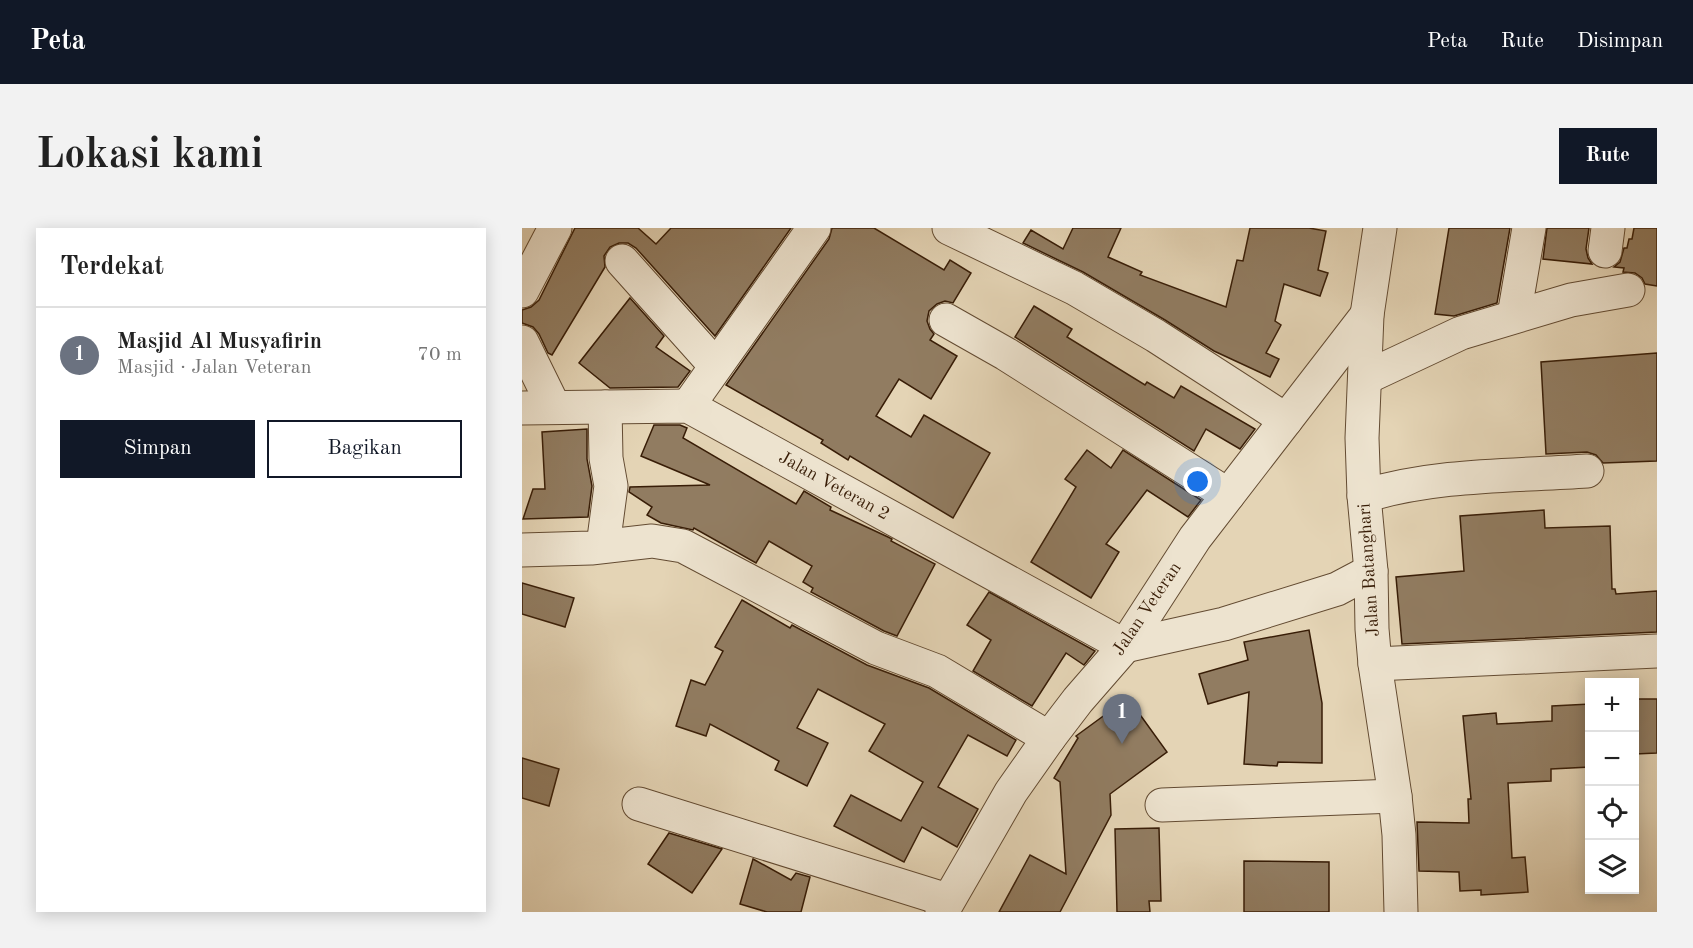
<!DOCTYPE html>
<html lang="id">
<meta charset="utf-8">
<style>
body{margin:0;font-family:"Old Standard TT",serif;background:#f2f2f2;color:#222}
.controls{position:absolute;right:18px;bottom:18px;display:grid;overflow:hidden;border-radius:0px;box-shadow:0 3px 15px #0003}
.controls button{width:54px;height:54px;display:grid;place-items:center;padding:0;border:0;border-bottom:2px solid #e0e0e0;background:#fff;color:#222;font:30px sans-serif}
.you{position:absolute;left:676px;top:254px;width:21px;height:21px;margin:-15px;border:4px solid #fff;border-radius:50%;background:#1a73e8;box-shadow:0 0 0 9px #1a73e833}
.badge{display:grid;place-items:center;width:39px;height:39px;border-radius:50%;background:#111827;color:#fff;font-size:20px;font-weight:700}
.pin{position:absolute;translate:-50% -50px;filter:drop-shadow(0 2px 3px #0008)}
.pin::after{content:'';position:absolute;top:32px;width:21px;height:18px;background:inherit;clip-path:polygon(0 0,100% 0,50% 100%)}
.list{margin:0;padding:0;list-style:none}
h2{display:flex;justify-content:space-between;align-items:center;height:78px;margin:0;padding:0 24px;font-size:26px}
h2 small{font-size:20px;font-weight:400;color:#767676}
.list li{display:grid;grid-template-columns:39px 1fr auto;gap:18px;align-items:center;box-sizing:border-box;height:96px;padding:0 24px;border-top:2px solid #e0e0e0}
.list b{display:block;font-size:22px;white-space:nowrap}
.list p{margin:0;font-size:20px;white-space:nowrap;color:#767676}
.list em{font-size:20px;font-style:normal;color:#767676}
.actions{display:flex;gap:12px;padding:18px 24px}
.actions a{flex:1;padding:14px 0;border:2px solid #111827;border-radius:0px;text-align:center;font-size:21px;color:#111827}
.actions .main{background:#111827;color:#fff}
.icon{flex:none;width:33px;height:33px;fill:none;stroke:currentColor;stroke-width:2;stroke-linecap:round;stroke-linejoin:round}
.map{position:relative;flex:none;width:1135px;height:684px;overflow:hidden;border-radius:0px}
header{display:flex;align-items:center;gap:36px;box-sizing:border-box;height:84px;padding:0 30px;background:#111827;color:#fff}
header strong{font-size:28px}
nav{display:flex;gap:33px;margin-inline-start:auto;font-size:21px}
.intro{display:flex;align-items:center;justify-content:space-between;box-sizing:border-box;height:144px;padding:0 36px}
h1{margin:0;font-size:42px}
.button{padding:15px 27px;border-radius:0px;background:#111827;color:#fff;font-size:21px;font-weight:700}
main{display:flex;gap:36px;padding:0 36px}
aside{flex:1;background:#fff;border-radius:0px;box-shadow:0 3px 15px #0003}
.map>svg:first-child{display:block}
</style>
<header>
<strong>Peta</strong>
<nav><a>Peta</a><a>Rute</a><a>Disimpan</a></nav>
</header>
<div class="intro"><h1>Lokasi kami</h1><a class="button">Rute</a></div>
<main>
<aside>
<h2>Terdekat<small></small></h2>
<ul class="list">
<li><span class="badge" style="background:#6b7280">1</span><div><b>Masjid Al Musyafirin</b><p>Masjid · Jalan Veteran</p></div><em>70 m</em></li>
</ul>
<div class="actions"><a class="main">Simpan</a><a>Bagikan</a></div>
</aside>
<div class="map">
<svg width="1135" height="684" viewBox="0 0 1135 684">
<rect width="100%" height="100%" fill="#e4d4b5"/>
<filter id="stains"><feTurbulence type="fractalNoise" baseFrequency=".00333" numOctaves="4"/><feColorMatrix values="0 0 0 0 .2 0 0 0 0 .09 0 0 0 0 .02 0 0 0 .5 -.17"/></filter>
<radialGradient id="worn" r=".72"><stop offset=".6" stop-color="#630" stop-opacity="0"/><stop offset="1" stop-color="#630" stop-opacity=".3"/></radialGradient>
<g fill="#917c61" stroke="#381d07" stroke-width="1.5">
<polygon points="53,0 116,0 134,16 149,0 269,0 193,108 114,20 106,15 97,15 88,19 82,28 83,39 30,127 26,125 17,106 11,99 0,95 0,82 9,79 17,72"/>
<polygon points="310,0 352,0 422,42 428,32 449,45 431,75 423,73 415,76 407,83 405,93 408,101 412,106 408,112 435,128 409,171 377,151 354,188 389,209 402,187 468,225 431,290 328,228 326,232 299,215 301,212 204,157 307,11"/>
<polygon points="551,0 599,0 586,29 620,44 618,47 704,79 715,32 721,33 728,0 787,0 804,3 796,42 806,45 798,68 762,56 753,93 759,97 744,125 757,131 748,149 692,123 643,92 561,44 501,15 509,2 541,21"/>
<polygon points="927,0 988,0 975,75 932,88 913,86"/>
<polygon points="1025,0 1067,0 1064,21 1066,30 1070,36 1021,31"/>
<polygon points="1112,0 1135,0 1135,58 1123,56 1120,50 1113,45 1101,44 1102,40 1092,39 1098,34 1102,20 1105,20 1107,11 1110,11"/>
<polygon points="108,70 142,108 134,119 168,143 156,159 88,160 57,135"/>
<polygon points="512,78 550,101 545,109 623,157 625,154 652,170 659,158 733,201 718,221 684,201 672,223 493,109"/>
<polygon points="1135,125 1135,233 1081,235 1074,227 1065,224 1024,226 1019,134"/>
<polygon points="132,197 158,197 165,200 161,210 274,276 282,263 309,279 308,282 366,309 370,311 369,313 413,336 375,408 362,403 289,364 291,360 281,354 290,338 247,313 234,335 172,300 171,302 139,295 125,287 130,279 107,264 108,259 188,257 119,228"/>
<polygon points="65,201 65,231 70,258 66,289 1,291 11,261 23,261 20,204"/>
<polygon points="565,222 589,240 601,222 679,272 666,289 625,262 584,316 597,324 569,370 509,334 554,259 543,251"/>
<polygon points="1022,282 1023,300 1088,298 1090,361 1093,361 1094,366 1135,363 1135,404 880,416 874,349 942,343 938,288"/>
<polygon points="0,355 52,370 43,399 0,386"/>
<polygon points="467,364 573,423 562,437 544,425 510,478 451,443 469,412 445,397"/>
<polygon points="220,372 268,400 270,397 345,437 407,460 494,512 485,528 446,507 416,559 456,581 435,619 400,599 382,634 312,598 329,567 379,593 401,554 347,523 363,496 296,461 275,500 306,515 285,558 253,542 257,533 188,496 184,508 154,498 169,452 183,457 201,423 193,419"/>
<polygon points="787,402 800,475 800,535 756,534 755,538 722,536 727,464 686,476 677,446 726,432 722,414"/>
<polygon points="606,470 645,524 588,566 589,587 538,684 477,684 508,627 544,646 538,554 532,550 556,510 554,508"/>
<polygon points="1113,471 1135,471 1135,525 1113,526"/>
<polygon points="1068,476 1068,539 1029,541 1029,553 986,555 990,630 1003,629 1006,664 959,667 959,662 938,663 937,644 897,643 895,594 947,595 946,571 949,571 941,488 974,485 975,496 1030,493 1030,478"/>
<polygon points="0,530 37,541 27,578 0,570"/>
<polygon points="637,600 639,673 627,673 628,684 595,684 593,601"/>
<polygon points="147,605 200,621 170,665 126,636"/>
<polygon points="231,631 269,652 274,645 288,649 279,684 245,684 218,676"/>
<polygon points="722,633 807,634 807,684 722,684"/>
</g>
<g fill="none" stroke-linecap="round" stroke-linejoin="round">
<defs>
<g id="minor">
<polyline points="427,0 552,60 634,108 764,192"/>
<polyline points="858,0 845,87 840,210 842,268 849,343 850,401 853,436 873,568 877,607 879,684"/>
<polyline points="1083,23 1086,0"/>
<polyline points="100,33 193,137"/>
<polyline points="0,63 33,0"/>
<polyline points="992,88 1007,0"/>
<polyline points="424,92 484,126 706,267"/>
<polyline points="0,114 32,179"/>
<polyline points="843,150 939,105 1049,72 1106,62"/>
<polyline points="166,178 292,0"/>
<polyline points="0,180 166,178 603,418 702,396 815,361 849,343"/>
<path d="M842 268C914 246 990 248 1065 243"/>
<polyline points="81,318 89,258 84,230 83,179"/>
<polyline points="0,322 69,320 130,313 161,318 354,420 415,443 527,510"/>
<polyline points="853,436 1135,423"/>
<polyline points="117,576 425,672"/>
<polyline points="640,577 873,568"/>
<polyline points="420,684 489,564 527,510 556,472 603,418 673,310 845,87"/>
</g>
</defs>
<use href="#minor" stroke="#634b32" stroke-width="35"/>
<use href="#minor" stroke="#ede3cf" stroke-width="33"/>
</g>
<g text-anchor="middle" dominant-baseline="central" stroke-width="6" stroke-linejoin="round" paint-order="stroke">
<g font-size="18" fill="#381d07" stroke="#ede3cf">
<text transform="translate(312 258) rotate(29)">Jalan Veteran 2</text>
<text transform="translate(847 342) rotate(-94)">Jalan Batanghari</text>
<text transform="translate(625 381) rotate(-56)">Jalan Veteran</text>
</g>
</g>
<rect width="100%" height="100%" filter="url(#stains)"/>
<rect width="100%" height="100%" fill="url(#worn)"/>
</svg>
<div class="controls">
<button>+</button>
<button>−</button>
<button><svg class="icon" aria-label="locate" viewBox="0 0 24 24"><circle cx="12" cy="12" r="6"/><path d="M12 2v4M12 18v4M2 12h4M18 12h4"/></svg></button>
<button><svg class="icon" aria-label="layers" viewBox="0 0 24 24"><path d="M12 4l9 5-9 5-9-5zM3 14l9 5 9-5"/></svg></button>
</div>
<div class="you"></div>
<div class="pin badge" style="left:600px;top:516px;background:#6b7280">1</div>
</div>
</main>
